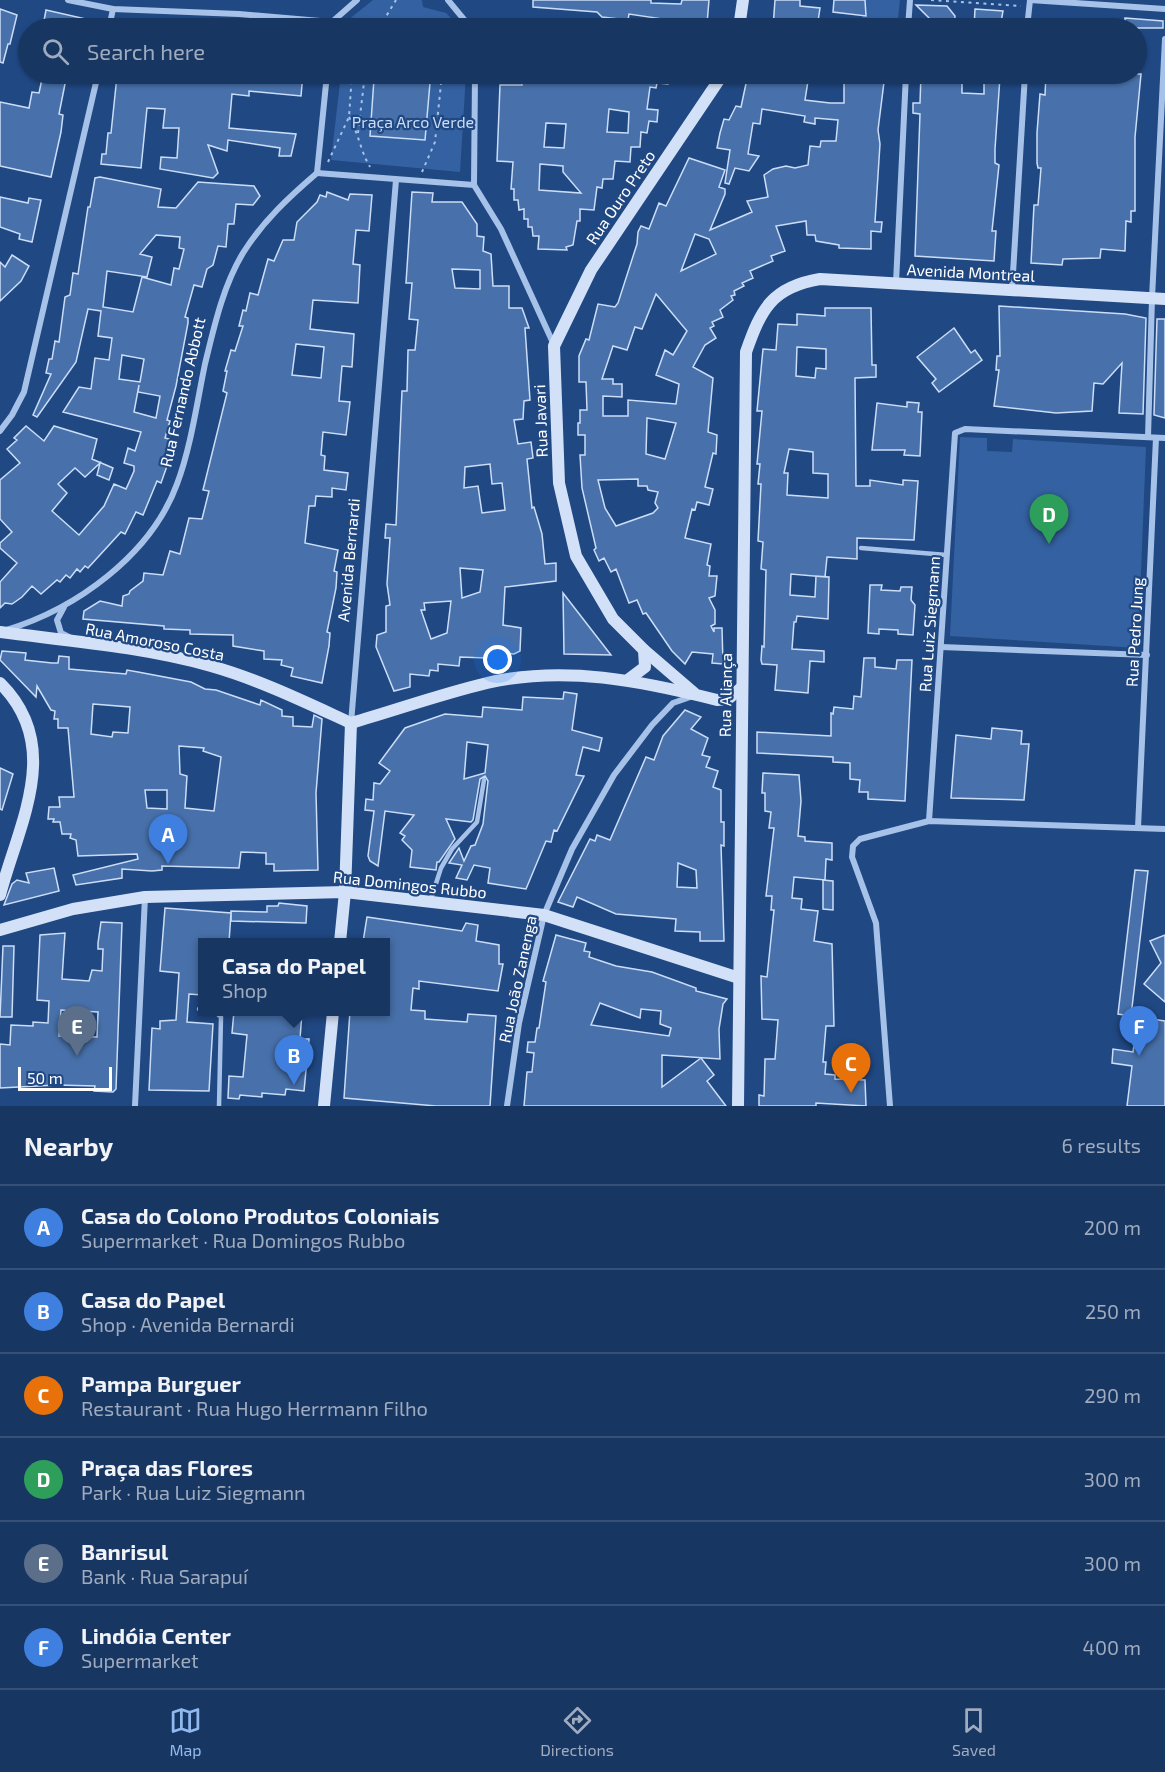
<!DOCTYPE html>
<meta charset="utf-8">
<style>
body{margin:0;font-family:"Exo 2",sans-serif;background:#213e68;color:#f1f3f6}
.scale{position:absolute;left:18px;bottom:15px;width:94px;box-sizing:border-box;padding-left:6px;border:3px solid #fff;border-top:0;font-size:16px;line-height:21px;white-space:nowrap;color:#fff;-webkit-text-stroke:4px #204883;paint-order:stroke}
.you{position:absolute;left:498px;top:660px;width:21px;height:21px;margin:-15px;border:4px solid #fff;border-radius:50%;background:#1a73e8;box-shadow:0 0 0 9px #1a73e833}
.badge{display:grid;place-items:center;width:39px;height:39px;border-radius:50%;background:#90b9f0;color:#fff;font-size:20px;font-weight:700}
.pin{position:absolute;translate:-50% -50px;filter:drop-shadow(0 2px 3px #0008)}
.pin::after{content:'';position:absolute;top:32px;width:21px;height:18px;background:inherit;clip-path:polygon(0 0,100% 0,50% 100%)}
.popup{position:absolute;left:198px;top:938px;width:192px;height:78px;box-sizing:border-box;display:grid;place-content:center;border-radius:0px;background:#183662;filter:drop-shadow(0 2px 4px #0005);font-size:20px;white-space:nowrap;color:#9fabbe}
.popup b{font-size:22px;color:#f1f3f6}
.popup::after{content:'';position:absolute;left:50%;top:100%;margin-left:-12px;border:12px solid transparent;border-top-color:#183662}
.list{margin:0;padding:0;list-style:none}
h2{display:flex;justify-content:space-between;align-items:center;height:78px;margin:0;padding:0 24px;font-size:26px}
h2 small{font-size:20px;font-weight:400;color:#9fabbe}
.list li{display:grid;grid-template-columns:39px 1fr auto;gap:18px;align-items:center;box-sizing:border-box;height:84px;padding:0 24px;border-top:2px solid #365077}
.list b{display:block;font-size:22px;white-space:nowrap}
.list p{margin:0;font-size:20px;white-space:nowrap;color:#9fabbe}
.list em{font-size:20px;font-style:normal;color:#9fabbe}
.icon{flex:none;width:33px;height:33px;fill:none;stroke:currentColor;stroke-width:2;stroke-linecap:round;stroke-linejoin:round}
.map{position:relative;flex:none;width:1165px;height:1106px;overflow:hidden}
.search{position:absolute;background:#183662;box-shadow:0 2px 4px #0004;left:18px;right:18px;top:18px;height:66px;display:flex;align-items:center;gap:15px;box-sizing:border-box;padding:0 21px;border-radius:33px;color:#9fabbe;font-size:22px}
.sheet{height:582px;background:#183662}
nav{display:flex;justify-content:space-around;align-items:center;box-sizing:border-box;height:84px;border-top:2px solid #365077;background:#183662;font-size:16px;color:#9fabbe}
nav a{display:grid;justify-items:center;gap:3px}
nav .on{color:#90b9f0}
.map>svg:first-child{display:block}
</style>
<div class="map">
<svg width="1165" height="1106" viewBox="0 0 1165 1106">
<rect width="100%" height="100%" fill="#204883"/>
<g fill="#3461a1">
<polygon points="373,0 422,0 423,7 446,13 461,28 346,28 348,20"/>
<polygon points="864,0 900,0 897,28 830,28 831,18 862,20"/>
<polygon points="341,74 466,74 460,172 331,160"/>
<polygon points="960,437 987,438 987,451 1012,452 1013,439 1146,447 1138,648 950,636"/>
</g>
<g fill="#4871ab" stroke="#cbddf7" stroke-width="1.5" fill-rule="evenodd">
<polygon points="533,0 651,0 651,3 681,4 682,0 709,0 707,24 703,24 703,27 689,26 690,23 629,14 628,20 602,17 597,12 533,7"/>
<polygon points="775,0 800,0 800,6 820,8 817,28 773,28"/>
<polygon points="834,0 865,0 866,16 833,12"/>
<polygon points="916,5 947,6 955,16 954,28 918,28 929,18"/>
<polygon points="0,9 17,15 10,44 8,44 3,63 0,62"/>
<polygon points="975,9 1003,11 1000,28 974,28"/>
<polygon points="46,10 86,19 84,28 43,26"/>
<polygon points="1125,18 1163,21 1163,28 1125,28"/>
<polygon points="43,74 67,74 59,114 63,115 61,132 51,177 0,166 0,102 29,108 32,92 39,93"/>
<polygon points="125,74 303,74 301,96 249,91 249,96 232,94 229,128 296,134 291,156 279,156 280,148 228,140 227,151 208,145 218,173 213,178 160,169 161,157 177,158 179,128 163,128 165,109 147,108 141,168 101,164 102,154 106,154 108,133 111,133 117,76 125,77"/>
<path d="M541 74H669L668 84 657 83 656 88 650 87 647 109 658 110 657 122 649 121 647 133 641 132 640 147H631L630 162 615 161 613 179H603L602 188 597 187 594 210 580 209V221H577L573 245 566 247 567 250 538 249 539 236H533L532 227H528V219H524V209L519 210 518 200H514V189H511L513 162 497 161 500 85H522V82L530 83V78L540 79ZM609 109 629 112 628 133 607 132ZM546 123 566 124 564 148 544 147ZM540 164 563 166V172L581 193 539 190Z"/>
<path d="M748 74H787V77L802 79 808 81 805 100 830 103H844V83L823 81V74H885L878 130 880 144 875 222H882L881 232 871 231V249L839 248V245L816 241 815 235H807L806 221 776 226 785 251 771 256 773 261 750 271 753 278 742 283 744 286 734 291 735 295 731 296 733 300 720 310 723 317 712 322 714 326 710 328 716 338 705 345 693 367 713 378 708 432 717 435 716 454 713 453 705 487 713 489 709 505 697 502 695 510 692 509 685 538 711 544 707 565 710 566 709 576H717L715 596 709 598 715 610V624L711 626 714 632V628H722L723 664 712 663 713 654 692 652 685 664 672 651 646 613 643 614 637 600 629 603 616 569 611 572 604 558 599 561 594 550 596 548 582 488 580 455H585V435H578V423H580V410H587L586 382H579V356L586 339 589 340 598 304 615 307 618 303 637 244 638 232 641 226 649 229 659 203 666 206 689 158 725 170 719 187 725 189V194L710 230 752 212 747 201 768 197 764 175 773 169 786 166 795 168 808 165 810 146 820 147 821 141H836L838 120 815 118V124L804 122 805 116 762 109 760 124 753 123 748 154 759 156 749 171 735 168 729 184 725 183 730 150 717 148 720 133 724 119 729 120 736 106 741 107ZM695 234 709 239 716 254 681 271ZM656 294 687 331 673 355 665 350 656 375 679 384 676 404 628 400V416H603V396L622 397V384H613V379H602L613 346 627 350 635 327 642 329ZM647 418 676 423 665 459 646 454ZM638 479V486H647L648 490 658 492 655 503 658 508 653 513 616 526 605 508 598 480Z"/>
<polygon points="921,74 962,74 962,93 984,94 984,76 1000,77 995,149 995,163 999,165 992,231 996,231 994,261 915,256 920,114 913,113 913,103 920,103"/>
<polygon points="1046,74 1141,74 1135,137 1135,211 1131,211 1131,222 1126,221 1125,251 1101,249 1100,258 1063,259 1062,265 1031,263 1034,205 1038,205 1041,168 1038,168 1037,163 1037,133 1040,94 1045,95"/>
<polygon points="374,79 430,83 425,140 370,136"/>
<path d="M100 177 161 189 158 207 176 208 198 182 254 186 260 196 253 205 236 204 234 224H228L226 247 218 246 213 265 207 269 202 287 194 285 185 317 188 318V323L176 386 167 420 170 421 165 438 169 439V446L164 465 167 466 161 483 157 481 143 515 136 512 125 534 121 532 88 568 85 566 80 572 77 569 70 578 66 575 60 582 57 580 41 594 32 586 22 597 12 604 5 603 0 608V582L17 563 0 548V543L12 532 0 519V480L20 463 7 449 17 440 14 438 26 426 44 441 54 426 97 439 92 459 113 468 109 480 97 475 100 463 85 477 75 468 58 484 67 493 52 511 79 535 104 506 114 484 126 489 134 471V466L124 463 128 448 135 451 141 432 63 412 79 387 91 389 95 358 109 360 112 338 98 336 101 311 88 309 76 362 37 417 33 415 51 374 46 373 49 359H52L55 341 59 342 65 297 70 295 73 273 78 274 88 207H90L95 178ZM156 235 180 237 179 248 184 249 179 269 174 268 171 285 142 277 133 312 103 307 107 271 147 277 152 257 140 254ZM122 355 144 359 140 382 119 379ZM139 385 138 392 160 396 156 418 134 412Z"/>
<path d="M327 192 348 200 350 194 372 195 369 231 356 230 353 264 360 265 358 303 313 300 310 329 354 334 352 367 342 366 339 401 350 402 346 435 323 432 321 455 325 456 324 470 348 473 346 490 332 488V497L316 496 315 506H309L305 543 338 550 334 571 337 572 336 588 327 632 330 633 329 646 322 683 291 676 293 668 281 665 282 660 264 659V651L233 646V635L190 634V630L164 629V626L83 619 84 611 100 601 122 606 123 596 129 594 130 591 143 581 144 573 163 575 170 551 180 554 189 518 202 519 209 491 203 490 227 393 223 391 227 371H225L231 350 235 351 243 326H239L243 310 246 311 250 293 258 295 268 259 274 261 283 240H294L297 222 317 202 320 195 326 197ZM296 344 324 347 321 378 292 375Z"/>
<path d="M412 192 433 193 432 202H462L477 224V236L484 237 483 251 491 254 493 286H509V308H522L529 328H525L530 400 524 401 523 419 514 420 518 444 531 442 533 458 527 459 532 508 534 507 542 534 545 564 556 563V581L505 587 503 625 521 628 520 651 514 654 486 652V658L460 657 459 666 438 664V671L430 670 429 676 410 674V687L394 691 376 647 377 635 386 632V606L390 605 387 584 390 538H385L386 524 396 525 402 391H407L408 350H415L418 320 409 319 412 283H406ZM452 269 480 270V289L455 288ZM490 464 492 484 502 483 505 510 482 513 478 486 464 488 465 467ZM460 568 483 570 480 592 462 598ZM451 601 447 633 431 639 421 610H425L424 603Z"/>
<polygon points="0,197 28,203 29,198 41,200 32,242 19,239 20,234 0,227"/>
<polygon points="12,255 29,266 21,281 0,301 0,262 5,267"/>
<polygon points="999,306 1125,314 1146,318 1143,414 1119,413 1122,363 1103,384 1094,383 1092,411 1056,413 994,406 999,370 996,370 997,356 1000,356"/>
<path d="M825 308H871L872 365H876V377L855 378 856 486H870V480L903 485V480L918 481 914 540 857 538V559L827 557 825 577 791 574 790 595 815 597 816 576 829 577 828 619 797 616 796 622H794L792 649 824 651V662L810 661 808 693 775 690 777 665 762 664 761 660 762 646 764 647 766 570 761 569 763 542 758 541 761 484H758L760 464H757L762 411H757L763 349 776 350 778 324 797 325V314L825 316ZM797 347 826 349V369L816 368 815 378 796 376ZM789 449 813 452V473L828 474V498L787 495 788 473H784Z"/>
<polygon points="1157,319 1165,319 1165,418 1154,415"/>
<polygon points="954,328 971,353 975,350 982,360 939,392 932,383 936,379 917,357"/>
<polygon points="907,402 919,403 918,412 922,412 920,456 904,455 905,450 872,450 877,403 907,407"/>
<polygon points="870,585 882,585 881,590 900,591 901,587 912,587 911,600 915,605 913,635 898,634 898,630 879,629 879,634 868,633"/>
<polygon points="563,593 611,655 564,654"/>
<path d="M2 651 26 653 25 660 52 663H58L59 656 69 657V669L126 674 127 670 138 672 191 682 205 689 216 690 260 705 261 700 282 710V716L293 717V726L312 727 314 715 322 719 316 793 318 870 274 871V864H266V853L241 852 239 868 162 866V870L152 871 122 869V878L76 885 73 875 138 859 137 854 78 856 76 840 70 838 71 834H62L60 822H53L54 819H48L49 807H60L59 797H74L68 728H58V719H54L55 711 51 710 37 686 36 697 0 660ZM93 704 130 707 128 733 113 732 112 737 91 734ZM179 746 204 748 203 751 221 757 214 811 185 808 187 776 180 774ZM145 790H167V809L147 808Z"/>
<polygon points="864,658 875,658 875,667 896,669 897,660 912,660 905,801 868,799 868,792 859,792 860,780 850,779 850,763 833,762 833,757 757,753 757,732 831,736 831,713 833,714 834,707 853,709 854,696 861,697"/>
<path d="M564 692 577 694 572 730 602 738 599 751 583 747 576 775 584 776 557 831 554 830 551 842 546 841 526 889 488 883 490 868 474 865 467 880 456 878 462 865 449 863 459 848 464 861 471 846 475 845 483 824 488 781 485 776 480 779 473 820 471 822 446 819 455 839 439 862H437L436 870 410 867 412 850 402 840 405 836 400 833 414 815 385 811 378 866 370 861 368 856 374 811 365 810 366 799 373 800 374 783 380 784 390 771 379 763 405 728 445 714 482 717 483 707 522 710 523 697 563 699ZM467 742 488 745 485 773 464 779Z"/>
<path d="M685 710 701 717 691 729 708 738 702 755 710 757 706 767 718 771 713 787 721 790V822H724V846L721 845 724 941H700V932L675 931 676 919 616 914 577 897 573 907 558 902 590 839 595 841 597 835 610 840 646 757 654 760 663 736ZM678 863 696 870 697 888 677 887Z"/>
<polygon points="992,728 1022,731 1021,744 1029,744 1024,800 951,798 956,735 991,739"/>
<polygon points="0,768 13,774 2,810 0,809"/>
<polygon points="763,773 799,775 801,801 798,836 805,837 805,841 832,843 832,860 826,859 825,880 794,877 792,898 802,899 801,909 818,911 814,941 832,944 834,1026 826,1026 823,1062 826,1062 825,1074 835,1075 835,1079 865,1080 866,1106 816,1103 816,1106 759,1106 759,1095 764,1096 765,1059 775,1059 778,1020 762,1019 761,976 767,977 774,910 771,910 772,896 766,896 774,828 769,828 771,812 765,811 765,793 762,793"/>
<polygon points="54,868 59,891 4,905 12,884 17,880 29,883 26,873"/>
<polygon points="1135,870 1148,871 1131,1016 1118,1014"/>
<polygon points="823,880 833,881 833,910 823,909"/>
<polygon points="279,903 307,906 306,923 231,921 231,911 267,912 267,906 278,906"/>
<polygon points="165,908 231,913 229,942 202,942 202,995 189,994 187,1022 213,1024 209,1091 149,1090 152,1028 160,1029 160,1021 176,1020 179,973 160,971"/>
<polygon points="367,917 462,931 466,923 478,925 476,941 499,945 499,964 503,964 498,991 419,981 419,989 413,988 411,1010 425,1011 425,1019 467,1022 468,1014 496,1016 490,1106 436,1106 344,1098 350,1011 386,1011 386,942 363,942"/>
<path d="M101 922 122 923 116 1089 113 1092 94 1091 95 1086 57 1085 0 1088V1044L10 1045 11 1025 33 1026V1022L48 1023 49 1001 37 1000 40 935 65 933 62 979 89 981 92 970 102 971 103 949H98V943ZM61 1010 98 1012 97 1037 59 1036Z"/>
<path d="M556 935 586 943 584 951 590 952 589 957 616 966 652 972 696 988V991L727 999 723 1004 719 1029 720 1059 662 1055V1087L701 1058 714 1075 707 1081 726 1106H524L527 1072H532L534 1053 527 1052 528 1042H535L537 1028H539L546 982 543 981ZM600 1003 640 1018 641 1009 661 1011 660 1024 671 1028 669 1036 591 1025Z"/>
<polygon points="1165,935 1165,1002 1144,984 1161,963 1150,941"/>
<polygon points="3,946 14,946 12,1017 0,1017"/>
<polygon points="234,1011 302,1012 300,1039 309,1039 304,1091 286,1089 285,1095 262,1093 262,1097 240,1095 239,1099 228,1098 229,1076 243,1077 247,1035 232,1033"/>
<polygon points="1138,1017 1165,1021 1165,1106 1127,1106 1132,1066 1112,1063 1113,1049 1133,1052"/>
</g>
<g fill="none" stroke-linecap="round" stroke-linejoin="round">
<g stroke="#a7c2e9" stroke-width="2" stroke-dasharray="3 4.5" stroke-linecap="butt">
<polyline points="931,0 1021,6"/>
<polyline points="348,20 368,28"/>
<polyline points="379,28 396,0"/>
<path d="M349 117C359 134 360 150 370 167"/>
<polyline points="358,133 365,74"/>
<polyline points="328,162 349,117 352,74"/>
<polyline points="422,172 435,142 442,74"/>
</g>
<g stroke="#a7c2e9" stroke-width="4.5">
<polyline points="861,548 947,555"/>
<polyline points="431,899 441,868 452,849 477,822 484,780"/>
<polyline points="199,1009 202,1009"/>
<polyline points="215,1012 221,1017 219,1106"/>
</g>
<g stroke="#a7c2e9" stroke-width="6">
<polyline points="68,0 113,9 239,14 332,22 357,0"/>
<polyline points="448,0 471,28"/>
<polyline points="1030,0 1165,9"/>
<polyline points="109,28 113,9"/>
<polyline points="908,28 910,0"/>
<polyline points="1027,28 1030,0"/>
<polyline points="327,74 317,173 474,185 475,74"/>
<polyline points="474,185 501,229 554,345"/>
<polyline points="896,283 906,74"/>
<polyline points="1012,290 1025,74"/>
<polyline points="0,431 12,415 24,392 98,74"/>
<polyline points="1148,437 1152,298 1165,39"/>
<polyline points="64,607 57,620 61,633 69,637"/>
<path d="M6 630C76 609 151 555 177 484 191 447 197 402 205 364 214 327 223 286 243 253 263 221 289 197 317 173"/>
<polyline points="941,647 1147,655"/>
<polyline points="351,723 396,180"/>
<polyline points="929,821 955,433 965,429 1165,438"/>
<polyline points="1138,828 1156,438"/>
<polyline points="135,1106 145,897"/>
<polyline points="507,1106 519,1023 544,915 572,849 614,775 652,725 673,703 693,696"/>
<polyline points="890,1106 876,923 852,857 853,846 860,839 929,821 1165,829"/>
</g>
<g stroke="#d2e1f7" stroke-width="12">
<polyline points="739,28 743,0"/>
<path d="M0 632C70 641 144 647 211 666 260 680 305 702 351 723 396 710 441 694 487 683 564 665 642 681 717 700L728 699 741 688"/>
<polyline points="629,679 645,667 644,650"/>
<path d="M0 683C64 746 19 823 0 895"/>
<polyline points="694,693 644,650 613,619 576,556 559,483 554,346 591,270 723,74"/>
<polyline points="0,930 73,909 145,897 345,892 544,915 739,978"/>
<polyline points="340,942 345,892 351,723"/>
<polyline points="324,1106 333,1012"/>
<path d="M738 1106 746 352C761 309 772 287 820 279L1165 299"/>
</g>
</g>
<g text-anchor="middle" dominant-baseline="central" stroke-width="4.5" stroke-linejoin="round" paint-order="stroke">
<g font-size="16" fill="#cbddf7" stroke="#204883">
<text x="413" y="121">Praça Arco Verde</text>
</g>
<g font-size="16" fill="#fff" stroke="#204883">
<text transform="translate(620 197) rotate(-56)">Rua Ouro Preto</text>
<text transform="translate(971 272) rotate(3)">Avenida Montreal</text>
<text transform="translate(182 392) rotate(-77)">Rua Fernando Abbott</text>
<text transform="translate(540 421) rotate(-92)">Rua Javari</text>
<text transform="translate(348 560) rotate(-85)">Avenida Bernardi</text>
<text transform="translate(929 624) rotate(-86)">Rua Luiz Siegmann</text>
<text transform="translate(1134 632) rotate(-87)">Rua Pedro Jung</text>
<text transform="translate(155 641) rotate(11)">Rua Amoroso Costa</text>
<text transform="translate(725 695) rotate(-89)">Rua Aliança</text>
<text transform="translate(410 884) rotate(6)">Rua Domingos Rubbo</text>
<text transform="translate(517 979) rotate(-78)">Rua João Zanenga</text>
</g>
</g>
</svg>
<div class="scale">50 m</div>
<div class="you"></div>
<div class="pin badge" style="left:168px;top:864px;background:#3f7fe0">A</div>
<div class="pin badge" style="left:294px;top:1085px;background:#3f7fe0">B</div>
<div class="popup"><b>Casa do Papel</b>Shop</div>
<div class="pin badge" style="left:851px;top:1093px;background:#e8710a">C</div>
<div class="pin badge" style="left:1049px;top:544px;background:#2e9e5b">D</div>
<div class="pin badge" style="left:77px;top:1056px;background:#5c6f8a">E</div>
<div class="pin badge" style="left:1139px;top:1056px;background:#3f7fe0">F</div>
<div class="search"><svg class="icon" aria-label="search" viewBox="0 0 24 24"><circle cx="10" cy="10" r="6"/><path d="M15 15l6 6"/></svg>Search here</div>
</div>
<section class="sheet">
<h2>Nearby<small>6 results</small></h2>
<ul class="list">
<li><span class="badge" style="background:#3f7fe0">A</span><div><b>Casa do Colono Produtos Coloniais</b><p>Supermarket · Rua Domingos Rubbo</p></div><em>200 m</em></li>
<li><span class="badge" style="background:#3f7fe0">B</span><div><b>Casa do Papel</b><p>Shop · Avenida Bernardi</p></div><em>250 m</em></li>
<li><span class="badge" style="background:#e8710a">C</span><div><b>Pampa Burguer</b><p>Restaurant · Rua Hugo Herrmann Filho</p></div><em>290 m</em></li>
<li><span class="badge" style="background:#2e9e5b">D</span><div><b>Praça das Flores</b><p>Park · Rua Luiz Siegmann</p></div><em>300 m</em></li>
<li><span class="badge" style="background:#5c6f8a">E</span><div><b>Banrisul</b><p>Bank · Rua Sarapuí</p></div><em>300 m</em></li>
<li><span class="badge" style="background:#3f7fe0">F</span><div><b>Lindóia Center</b><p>Supermarket</p></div><em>400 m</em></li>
</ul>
</section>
<nav>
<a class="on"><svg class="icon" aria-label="map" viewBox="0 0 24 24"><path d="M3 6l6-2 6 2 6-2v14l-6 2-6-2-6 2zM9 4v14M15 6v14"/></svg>Map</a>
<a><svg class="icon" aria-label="directions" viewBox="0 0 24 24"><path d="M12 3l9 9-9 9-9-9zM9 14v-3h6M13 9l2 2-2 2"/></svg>Directions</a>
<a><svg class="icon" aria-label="saved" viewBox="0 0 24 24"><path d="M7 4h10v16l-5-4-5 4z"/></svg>Saved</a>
</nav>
